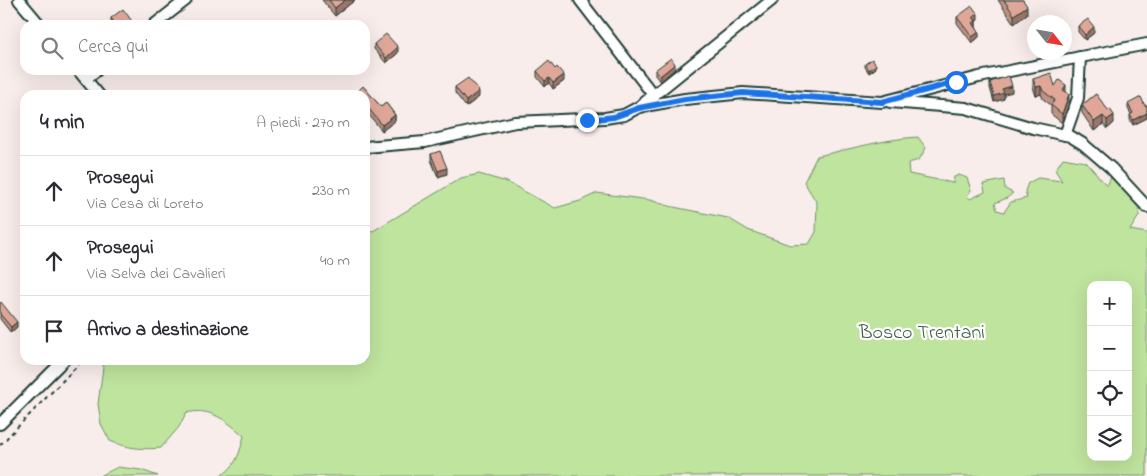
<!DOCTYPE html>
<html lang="it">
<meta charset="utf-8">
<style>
body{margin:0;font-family:"Indie Flower",sans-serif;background:#f7f7f7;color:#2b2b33}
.controls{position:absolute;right:15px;bottom:15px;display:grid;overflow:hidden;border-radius:10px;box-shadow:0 5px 20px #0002}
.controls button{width:45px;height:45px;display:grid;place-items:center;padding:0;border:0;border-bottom:1px solid #e1e1e2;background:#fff;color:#2b2b33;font:25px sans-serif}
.compass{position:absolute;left:1027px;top:15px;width:45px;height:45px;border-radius:50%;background:#fff;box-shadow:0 5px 20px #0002;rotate:121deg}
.stop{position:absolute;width:15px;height:15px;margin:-11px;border:4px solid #1a73e8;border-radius:50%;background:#fff}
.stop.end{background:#1a73e8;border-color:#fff;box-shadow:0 1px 5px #0008}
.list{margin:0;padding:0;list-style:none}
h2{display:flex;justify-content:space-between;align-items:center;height:65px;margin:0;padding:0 20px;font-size:21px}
h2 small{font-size:16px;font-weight:400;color:#7c7c81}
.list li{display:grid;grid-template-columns:32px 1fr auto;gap:15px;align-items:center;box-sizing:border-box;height:70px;padding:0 20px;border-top:1px solid #e1e1e2}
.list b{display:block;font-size:19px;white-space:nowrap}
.list p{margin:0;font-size:16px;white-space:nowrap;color:#7c7c81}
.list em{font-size:16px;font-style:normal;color:#7c7c81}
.icon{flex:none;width:28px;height:28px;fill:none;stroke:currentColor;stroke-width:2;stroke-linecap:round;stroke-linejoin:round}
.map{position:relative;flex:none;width:1147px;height:476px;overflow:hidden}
.search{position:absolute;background:#fff;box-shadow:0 5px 20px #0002;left:20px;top:20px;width:350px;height:55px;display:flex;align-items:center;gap:12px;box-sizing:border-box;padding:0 18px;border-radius:15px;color:#7c7c81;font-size:19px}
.panel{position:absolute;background:#fff;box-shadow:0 5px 20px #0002;left:20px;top:90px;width:350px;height:275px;border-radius:15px}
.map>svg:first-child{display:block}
</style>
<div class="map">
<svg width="1147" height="476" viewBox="0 0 1147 476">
<rect width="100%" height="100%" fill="#f9edeb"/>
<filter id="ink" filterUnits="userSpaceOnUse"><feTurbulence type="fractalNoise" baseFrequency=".02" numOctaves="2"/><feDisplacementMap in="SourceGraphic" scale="10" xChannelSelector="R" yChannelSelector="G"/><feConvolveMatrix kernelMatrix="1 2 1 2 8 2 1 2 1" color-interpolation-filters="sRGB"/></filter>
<g filter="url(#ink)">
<g fill="#bfe49e" stroke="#6f9069" fill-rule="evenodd">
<path d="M918 137 926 148 919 160 908 163 909 174 953 183 954 177 959 175 967 178 971 190 967 196 970 199 985 192 983 184 1004 180 1005 189 1013 193 1007 198 995 203 997 210 1004 212 1011 202 1027 198 1025 191 1028 183 1038 178 1062 181 1055 170 1063 158 1086 162 1107 186 1111 177 1139 200V216L1130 230 1147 233V476H220C236 468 240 452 244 436 226 420 210 407 186 413L179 427 161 448C142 450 127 448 110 441L101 424 98 404 104 360H365V229L373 231 461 178 479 174 507 182 555 208 580 201 597 193 650 200 669 206 728 218 748 230 790 245 809 244 816 232 817 203 804 182 817 156C851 149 884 139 918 137ZM1091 285H1128V457H1091Z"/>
<polygon points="118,467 141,470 158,476 100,476"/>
</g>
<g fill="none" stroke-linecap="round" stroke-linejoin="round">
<defs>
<g id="minor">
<polyline points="19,0 40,25"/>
<polyline points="580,0 654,96"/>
<polyline points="154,25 186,0"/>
<polyline points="78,70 99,95"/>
<polyline points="86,79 97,70"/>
<polyline points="890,102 966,108 1033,128 1070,136 1083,144 1111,168 1147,207"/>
<polyline points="639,107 685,99 743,93 882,102 979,77 1147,44"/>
<polyline points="1065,135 1078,98 1080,57"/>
<polyline points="365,147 425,142 515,122 605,118 624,115 639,107 772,0"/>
<polyline points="0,424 64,360"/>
</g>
</defs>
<use href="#minor" stroke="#1f3d34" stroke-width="14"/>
<polyline stroke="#1f3d34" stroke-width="2" stroke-dasharray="4 4" stroke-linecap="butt" points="0,445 83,360"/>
<use href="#minor" stroke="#fff" stroke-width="10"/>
</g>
<g fill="#c19084" stroke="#1f3d34">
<polygon points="322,0 355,0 335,16"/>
<polygon points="998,0 1023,0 1027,14 1014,24"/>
<polygon points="957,17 978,20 976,21 976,26 979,37 972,43 957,23"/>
<polygon points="111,18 134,25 112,25 111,24"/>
<polygon points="1078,26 1094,33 1085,40 1078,32"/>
<polygon points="374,44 398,53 386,63 374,49"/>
<polygon points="865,64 876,68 869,73 865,67"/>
<polygon points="675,69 660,82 655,75 655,70"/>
<polygon points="537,71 564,81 553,89 549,83 545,87 537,77"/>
<polygon points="1033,79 1055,86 1066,92 1069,103 1062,123 1051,114 1051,105 1043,99 1041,94 1036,96 1033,87"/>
<polygon points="990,82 1012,92 1004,94 1004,99 994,102 990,88"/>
<polygon points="363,86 381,107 386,103 395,115 395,121 382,131 365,110 365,95 356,95 356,93"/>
<polygon points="455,87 479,97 466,107 455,93"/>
<polygon points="1096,94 1114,123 1107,129 1103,124 1094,131 1082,113 1082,105"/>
<polygon points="1128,104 1145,106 1147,105 1147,118 1133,125 1130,120 1130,115 1131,114 1128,109"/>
<polygon points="431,154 447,174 438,177 431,160"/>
<polygon points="0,303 17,327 11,333 0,319"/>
<polygon points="40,360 49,360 43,365"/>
</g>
<g fill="#9d756b" stroke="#1f3d34">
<polygon points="345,0 355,0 335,16 335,8"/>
<polygon points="1027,6 1027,14 1014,24 1014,15"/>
<polygon points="978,14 978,20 976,21 976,26 973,28 973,17"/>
<polygon points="1094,27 1094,33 1085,40 1085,35"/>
<polygon points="979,32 979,37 972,43 972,37"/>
<polygon points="398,47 398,53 386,63 386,58"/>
<polygon points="675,64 675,69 660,82 660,76"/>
<polygon points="876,65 876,68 869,73 869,70"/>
<polygon points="564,75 564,81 553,89 553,83"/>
<polygon points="549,78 549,83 545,87 545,81"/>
<polygon points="1066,85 1066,94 1063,90"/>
<polygon points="1012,86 1012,92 1004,94 1004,99 994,102 994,96 1002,89"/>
<polygon points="1041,86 1041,94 1036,96 1036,87"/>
<polygon points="479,91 479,97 466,107 466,101"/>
<polygon points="1069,94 1069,103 1062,123 1062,114"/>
<polygon points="1147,113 1147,118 1133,125 1133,120"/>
<polygon points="395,115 395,121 382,131 382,125"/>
<polygon points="1114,115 1114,123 1107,129 1107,120"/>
<polygon points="1103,116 1103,124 1094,131 1094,122"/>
<polygon points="447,168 447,174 438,177 438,171"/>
<polygon points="17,322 17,327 11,333 11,327"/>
<polygon points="43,360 49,360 43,365"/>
</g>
<g fill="#e0a799" stroke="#1f3d34">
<polygon points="329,0 345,0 335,8"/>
<polygon points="1004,0 1023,0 1027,6 1014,15"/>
<polygon points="972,6 978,14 973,17 976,21 973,23 979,32 972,37 957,17"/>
<polygon points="123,9 134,24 133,25 116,25 111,18"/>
<polygon points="1088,19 1094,27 1085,35 1078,26"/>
<polygon points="386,34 398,47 386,58 374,44"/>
<polygon points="671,58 675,64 660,76 655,70"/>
<polygon points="872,59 876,65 869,70 865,64"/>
<polygon points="549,61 555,69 557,67 564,75 553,83 549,78 545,81 537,71"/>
<polygon points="1051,73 1055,86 1059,80 1066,85 1063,90 1069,94 1062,114 1051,105 1055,100 1043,91 1041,86 1036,87 1033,79"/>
<polygon points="1009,76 1012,86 1002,89 1004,93 994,96 990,82"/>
<polygon points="468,78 479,91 466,101 455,87"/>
<polygon points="363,86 381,107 386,103 395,115 382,125 365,104 365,95 358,95 356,93"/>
<polygon points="1096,94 1108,110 1110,109 1114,115 1107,120 1103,116 1094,122 1082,105"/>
<polygon points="1141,97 1145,106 1147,105 1147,113 1133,120 1130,115 1133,113 1128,104"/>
<polygon points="440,151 447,168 438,171 431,154"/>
<polygon points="1,302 17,322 11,327 0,314 0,303"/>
</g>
</g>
<g fill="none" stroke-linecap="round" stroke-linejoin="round" filter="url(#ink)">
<polyline stroke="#1a73e8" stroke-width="6" points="587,120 614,117 639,108 685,99 743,93 882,102 956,82"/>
</g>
<g text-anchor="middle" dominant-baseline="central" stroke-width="4.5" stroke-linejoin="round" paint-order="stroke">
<g font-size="20" fill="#3f5e49" stroke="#fff">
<text x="922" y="333">Bosco Trentani</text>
</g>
</g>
</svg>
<div class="controls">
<button>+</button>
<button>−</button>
<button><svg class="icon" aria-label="locate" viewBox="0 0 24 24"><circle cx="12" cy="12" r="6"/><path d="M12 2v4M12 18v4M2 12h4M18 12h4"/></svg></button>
<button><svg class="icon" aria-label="layers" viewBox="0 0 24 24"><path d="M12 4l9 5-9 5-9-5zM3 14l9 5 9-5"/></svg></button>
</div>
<svg class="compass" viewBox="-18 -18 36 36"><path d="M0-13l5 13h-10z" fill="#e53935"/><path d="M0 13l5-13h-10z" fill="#7c7c81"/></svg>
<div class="stop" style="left:956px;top:82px"></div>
<div class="stop end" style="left:587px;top:120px"></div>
<div class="search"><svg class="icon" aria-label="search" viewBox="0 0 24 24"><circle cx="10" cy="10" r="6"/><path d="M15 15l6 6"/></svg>Cerca qui</div>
<section class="panel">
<h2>4 min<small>A piedi · 270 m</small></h2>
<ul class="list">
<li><svg class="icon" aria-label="ahead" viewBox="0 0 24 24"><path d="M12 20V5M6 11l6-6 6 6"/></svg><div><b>Prosegui</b><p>Via Cesa di Loreto</p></div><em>230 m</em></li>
<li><svg class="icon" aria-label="ahead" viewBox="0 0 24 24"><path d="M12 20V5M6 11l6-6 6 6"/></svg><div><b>Prosegui</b><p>Via Selva dei Cavalieri</p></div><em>40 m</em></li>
<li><svg class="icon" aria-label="arrive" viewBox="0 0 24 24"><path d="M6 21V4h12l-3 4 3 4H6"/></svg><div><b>Arrivo a destinazione</b></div></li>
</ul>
</section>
</div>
